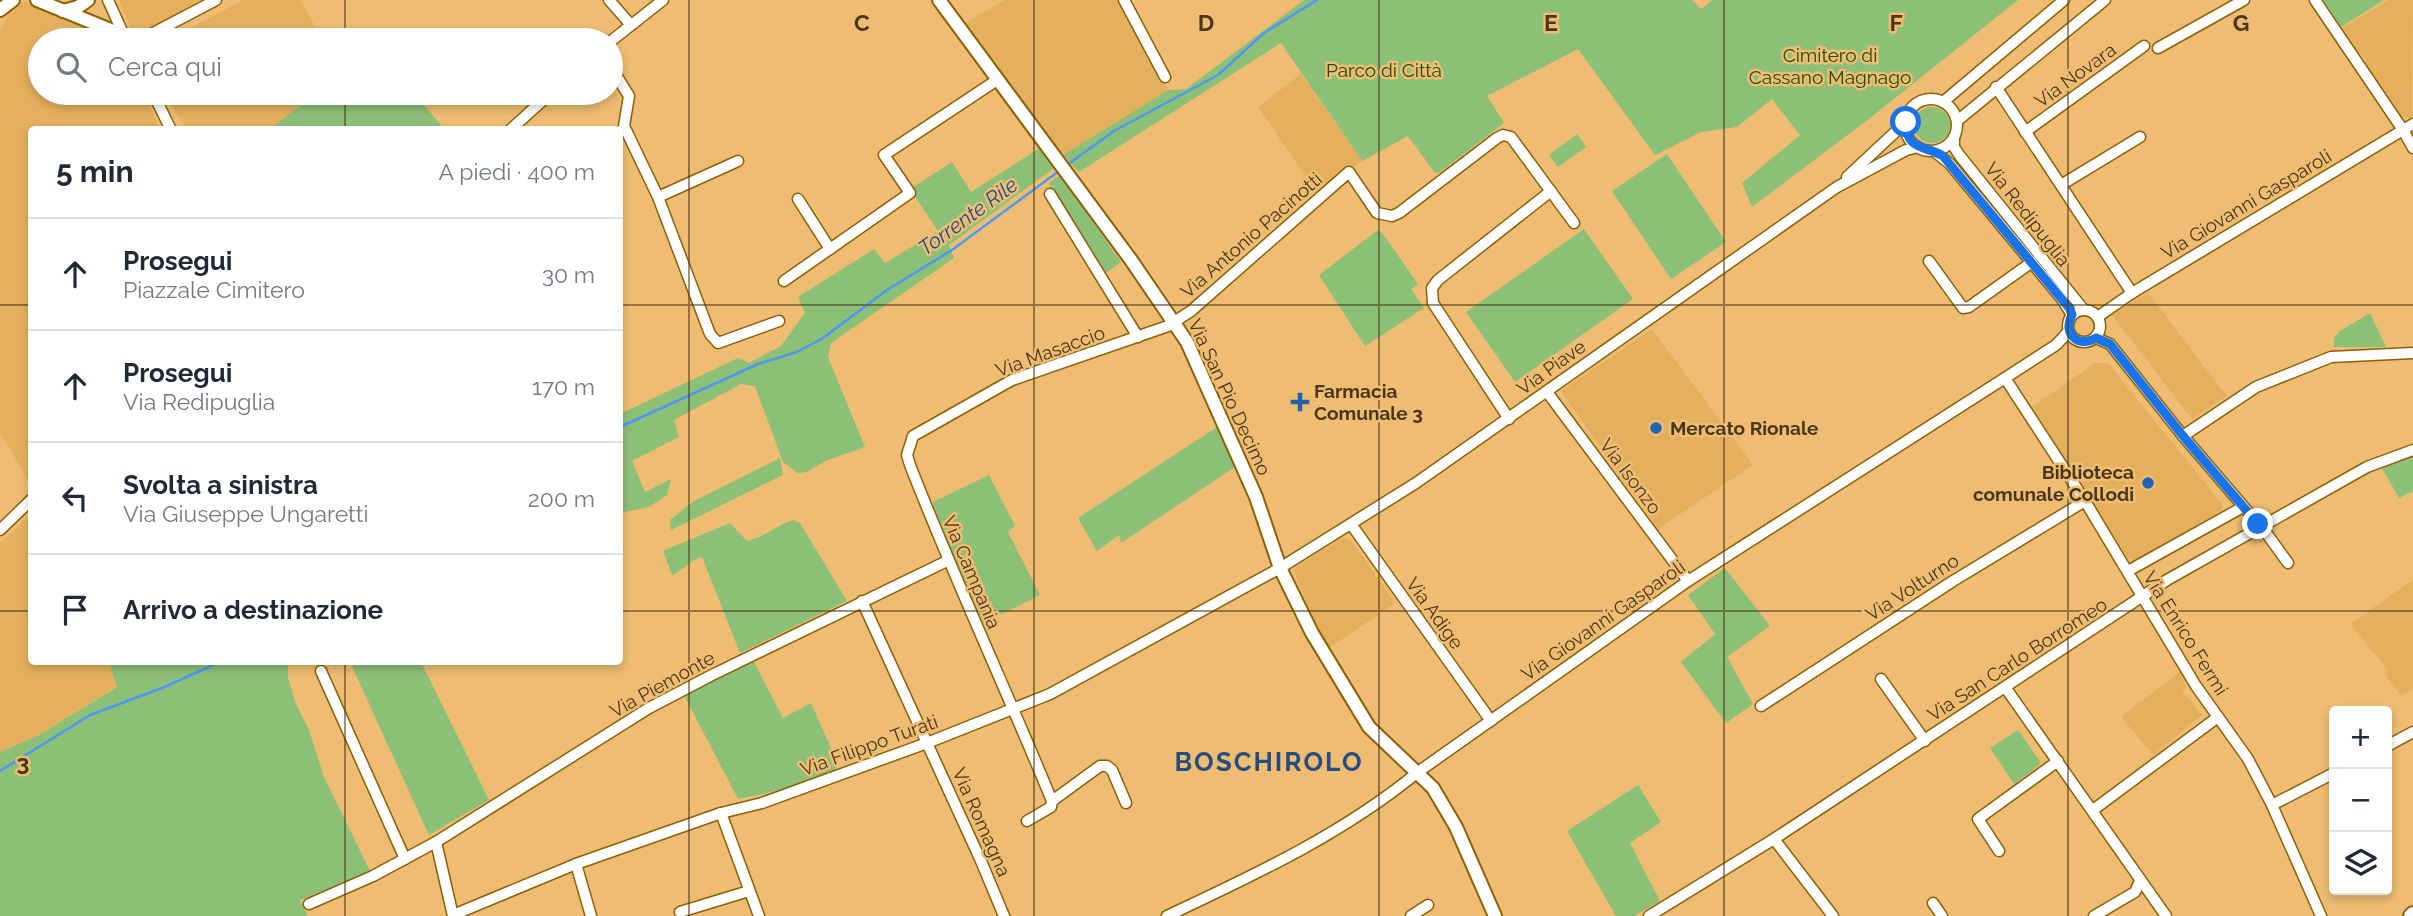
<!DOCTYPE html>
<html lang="it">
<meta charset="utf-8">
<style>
body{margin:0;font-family:Raleway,sans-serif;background:#f6f6f7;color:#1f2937}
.controls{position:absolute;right:21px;bottom:21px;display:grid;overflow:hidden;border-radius:7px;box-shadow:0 4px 10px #0003}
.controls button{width:63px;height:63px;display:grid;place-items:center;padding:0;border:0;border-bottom:2px solid #e0e1e3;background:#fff;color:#1f2937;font:35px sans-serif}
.stop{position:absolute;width:21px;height:21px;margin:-16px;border:5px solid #1a73e8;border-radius:50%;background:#fff}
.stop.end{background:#1a73e8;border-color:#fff;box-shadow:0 2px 7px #0008}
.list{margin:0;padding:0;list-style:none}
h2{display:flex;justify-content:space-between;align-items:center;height:91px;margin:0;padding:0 28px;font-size:30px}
h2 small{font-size:23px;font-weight:400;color:#747a83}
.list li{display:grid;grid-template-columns:46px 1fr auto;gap:21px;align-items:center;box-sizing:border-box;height:112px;padding:0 28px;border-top:2px solid #e0e1e3}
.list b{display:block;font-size:26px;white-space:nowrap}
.list p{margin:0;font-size:23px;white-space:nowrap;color:#747a83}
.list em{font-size:23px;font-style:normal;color:#747a83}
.icon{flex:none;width:38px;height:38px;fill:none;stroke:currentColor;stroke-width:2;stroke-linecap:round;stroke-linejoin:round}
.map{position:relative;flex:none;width:2413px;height:916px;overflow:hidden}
.search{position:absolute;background:#fff;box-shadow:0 4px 10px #0003;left:28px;top:28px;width:595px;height:77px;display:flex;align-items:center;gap:18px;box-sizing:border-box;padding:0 24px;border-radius:38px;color:#747a83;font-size:26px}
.panel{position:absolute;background:#fff;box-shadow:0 4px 10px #0003;left:28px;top:126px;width:595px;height:539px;border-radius:7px}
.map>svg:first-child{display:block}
</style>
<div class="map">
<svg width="2413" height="916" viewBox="0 0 2413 916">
<rect width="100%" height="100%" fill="#eebc72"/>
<g fill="#e5b05d">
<polygon points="119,0 200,0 144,32 132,31"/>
<polygon points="243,0 300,0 323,40 168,40"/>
<polygon points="1005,0 1117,0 1168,90 1063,155 965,23"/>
<polygon points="2389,0 2413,0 2412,118 2403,117 2365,63 2366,60 2361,53 2355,50 2341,29"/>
<polygon points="23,1 110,40 40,40 40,93 143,93 160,129 32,130 31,485 0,432 0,33 12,6"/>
<polygon points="1301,74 1362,161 1316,192 1258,107"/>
<polygon points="164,93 318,93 269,130 186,129"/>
<polygon points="2148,293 2227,396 2192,419 2112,315"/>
<polygon points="1652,329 1753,465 1658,529 1561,391"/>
<polygon points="2095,363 2108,363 2222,504 2222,511 2135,561 2127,557 2032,407"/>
<polygon points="31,515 32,662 109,662 117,686 37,736 0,752 0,543"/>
<polygon points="1343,538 1350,539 1395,603 1329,648 1311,614 1295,574 1295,567"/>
<polygon points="2413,580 2413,688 2401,696 2385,675 2387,669 2350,624"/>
<polygon points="2180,672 2187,685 2182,691 2202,715 2153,755 2121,717"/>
</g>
<g fill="#8dc077">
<polygon points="1304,0 1692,0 1701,9 1712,0 2018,0 1870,118 1752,207 1742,183 1800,135 1772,99 1737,127 1701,132 1655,155 1578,49 1487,96 1504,123 1440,172 1435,173 1408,136 1362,161 1281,43 1079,172 1063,155 1168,90 1186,89"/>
<polygon points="2323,0 2384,0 2341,27"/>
<polygon points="318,93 414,93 444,129 269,129"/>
<circle cx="1932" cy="125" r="18"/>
<polygon points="1577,134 1586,147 1558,167 1549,155"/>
<polygon points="1040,148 1054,168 949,245 954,258 831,343 828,357 865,447 828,460 806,472 798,473 783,462 755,386 741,384 674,420 679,437 632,461 645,492 671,479 667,495 649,507 620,513 620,414 738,358 749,363 781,346 805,313 798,297 874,249 885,263 938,231 910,189 952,162 971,192"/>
<polygon points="1667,154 1726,242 1671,279 1612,191"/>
<polygon points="1060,175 1121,262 1103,275 1049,183"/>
<polygon points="1584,229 1633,299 1515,382 1466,312"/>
<polygon points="1378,230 1383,234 1418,284 1411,289 1424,308 1365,346 1319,275"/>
<polygon points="2370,313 2386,347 2334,347 2334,338 2340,331"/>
<polygon points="1217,427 1235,467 1121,543 1119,535 1097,551 1078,518"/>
<polygon points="2413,457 2413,491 2399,498 2382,468"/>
<polygon points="780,458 783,475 671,530 670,520 694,501"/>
<polygon points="989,475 1015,526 1008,532 1040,595 982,624 948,549 933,502"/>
<path d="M792 520 800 523 847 601 740 653 702 557C689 560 684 570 672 575L663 551 730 523 747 541C764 537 776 526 792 520Z"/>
<polygon points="1725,568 1770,626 1727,657 1753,704 1726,723 1681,662 1715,634 1688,595"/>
<path d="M753 660 783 718 811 703 838 764 834 771C802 783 771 794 738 799L684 695Z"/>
<polygon points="109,662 288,662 288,678 296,704 309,730 324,777 370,871 300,900 308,916 0,916 0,752 37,736 117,687"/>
<polygon points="350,662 421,662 489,800 429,835"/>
<polygon points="2018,730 2040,761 2039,765 2014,784 1990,748"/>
<polygon points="1638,785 1661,822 1630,843 1660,901 1634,916 1616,916 1567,831"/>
</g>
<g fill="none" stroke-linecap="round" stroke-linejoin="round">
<g stroke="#4f97f7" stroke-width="2.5">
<polyline points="1067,165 1114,131 1218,75 1264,33 1317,0"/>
<polyline points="620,427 758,364 797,352 823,338 887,290 952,250 1059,171"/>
<polyline points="0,771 90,715 162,688 220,662"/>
</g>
<defs>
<g id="minor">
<polyline points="108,0 126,40"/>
<polyline points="609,0 631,25"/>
<polyline points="1124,0 1165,77"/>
<polyline points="2315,0 2403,130 2413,148"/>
<polyline points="140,40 216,0"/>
<polyline points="611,41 663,0"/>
<polyline points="2158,48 2244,0"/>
<polyline points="611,67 629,96 624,126 658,197 710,334 718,343 779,321"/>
<polyline points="1996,87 2132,293"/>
<polyline points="153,93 171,130"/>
<circle cx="1931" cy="125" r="26"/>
<polyline points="1943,102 2064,0"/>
<polyline points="1957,121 2105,0"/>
<polyline points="510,130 551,93"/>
<polyline points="2025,132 2144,46"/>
<polyline points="1954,137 1954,147 1960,156 2083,309"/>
<polyline points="1934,151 1950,164 2062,299 2072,315"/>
<polyline points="1847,177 1906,122"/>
<polyline points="2061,185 2140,137"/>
<polyline points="1050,194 1138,337"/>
<polyline points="658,197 738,161"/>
<polyline points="798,199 830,249"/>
<polyline points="1929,261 1963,308 1969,307 2032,262"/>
<polyline points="784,281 910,193 884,155 997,80"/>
<circle cx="2084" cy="326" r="16"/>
<polyline points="2099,316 2132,293 2413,124"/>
<polyline points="2096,338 2110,344 2183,436 2267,534 2288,563"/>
<polyline points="2005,378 2085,501 2196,686 2248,759 2272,805 2321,916"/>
<polyline points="1547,392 1688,581"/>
<polyline points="1509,419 1433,303 1432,288 1438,280 1551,191"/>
<polyline points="2183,436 2256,387 2331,357 2413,353"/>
<polyline points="1351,524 1491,721"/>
<polyline points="0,530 32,499"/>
<polyline points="2128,571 2243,507"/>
<polyline points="862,601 981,861 1004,916"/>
<polyline points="321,671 405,859"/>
<polyline points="1881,679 1925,741"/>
<polyline points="2005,687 2166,916"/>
<polyline points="1761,706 1953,581 2085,501"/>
<polyline points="2387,746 2413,732"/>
<path d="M1052 801C1006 689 954 578 910 465L907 455 913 436 1012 380 1168 326 1191 311 1349 172 1377 213 1392 216 1399 213 1497 138 1503 135 1511 137 1574 223"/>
<polyline points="2272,805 2334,773"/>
<polyline points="2093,810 2218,717"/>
<polyline points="721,813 759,916"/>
<polyline points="1027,821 1051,807 1052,801 1100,766 1107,766 1112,770 1126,803"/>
<polyline points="1774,839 1833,916"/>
<polyline points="436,842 453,916"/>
<polyline points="1999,851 1978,819 2058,761"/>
<polyline points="576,864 591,916"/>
<polyline points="1933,903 1942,916"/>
<polyline points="309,904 373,876 436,842 649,708 712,675 947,561"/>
<polyline points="680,912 749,891"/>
<polyline points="453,915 576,864 721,813 762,803 927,743 1050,694 1280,568 1416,483 1837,187 1906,150 1918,147"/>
<path d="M1167 916C1254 875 1343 834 1418 772L1688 581 2005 378 2056 345 2069 331"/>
<polyline points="1411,916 1428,905"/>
<polyline points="1649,916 1774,839 2167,580 2367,467 2413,450"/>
<polyline points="2094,916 2135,892 2140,881"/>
</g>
<g id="tertiary">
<polyline points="37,0 123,35"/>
<polyline points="939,0 1131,260 1187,342 1256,497 1280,568 1312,633 1369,727 1433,788 1456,827 1495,916"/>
<polyline points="0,10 13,0"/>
<polyline points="63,11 78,7 88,0"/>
</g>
<polyline id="secondary" points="2411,916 2413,914"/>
</defs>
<use href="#minor" stroke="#8d6004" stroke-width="13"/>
<use href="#tertiary" stroke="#8d6004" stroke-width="16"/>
<use href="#secondary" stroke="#8d6004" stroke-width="18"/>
<use href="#minor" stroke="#fff" stroke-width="10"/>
<use href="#tertiary" stroke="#fff" stroke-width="12"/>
<use href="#secondary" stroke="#fff" stroke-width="14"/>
</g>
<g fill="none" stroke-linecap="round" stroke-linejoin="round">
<path stroke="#1a73e8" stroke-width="9" d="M1906 122C1906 151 1925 145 1943 156L2070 309 2072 315C2062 333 2078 349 2096 338L2110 344 2183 436 2258 524"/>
</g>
<path fill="none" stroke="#4b3717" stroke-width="2" stroke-opacity="0.55" d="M345 0V40M689 0V916M1034 0V916M1379 0V916M1724 0V916M2068 0V916M345 93V130M0 305H32M620 305H2413M0 611H32M620 611H2413M345 662V916"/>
<g fill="#2362b3" stroke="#eebc72" stroke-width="2.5">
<path d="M1296.5 391.5h7v7h7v7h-7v7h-7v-7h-7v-7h7z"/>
<circle cx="1656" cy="428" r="7"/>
<circle cx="2148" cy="483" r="7"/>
</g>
<g text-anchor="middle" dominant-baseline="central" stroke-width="5" stroke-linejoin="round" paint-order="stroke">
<g font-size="19" fill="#1e4d00" stroke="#eebc72">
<text x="1830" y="55">Cimitero di<tspan x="1830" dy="22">Cassano Magnago</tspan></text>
<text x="1384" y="70">Parco di Città</text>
</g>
<g font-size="19" fill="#4b3717" stroke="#eebc72">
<text transform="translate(2075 75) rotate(-36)">Via Novara</text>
<text transform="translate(2246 204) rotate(-31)">Via Giovanni Gasparoli</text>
<text transform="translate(2028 214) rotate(52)">Via Redipuglia</text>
<text transform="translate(1251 235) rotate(-41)">Via Antonio Pacinotti</text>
<text transform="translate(1050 351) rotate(-20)">Via Masaccio</text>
<text transform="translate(1551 367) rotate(-36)">Via Piave</text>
<text transform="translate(1230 397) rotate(65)">Via San Pio Decimo</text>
<text transform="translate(1631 476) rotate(53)">Via Isonzo</text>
<text transform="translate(972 572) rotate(67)">Via Campania</text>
<text transform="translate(1912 587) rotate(-33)">Via Volturno</text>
<text transform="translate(1435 613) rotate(54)">Via Adige</text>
<text transform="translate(1603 620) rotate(-35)">Via Giovanni Gasparoli</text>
<text transform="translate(2186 633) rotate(58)">Via Enrico Fermi</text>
<text transform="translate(2017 659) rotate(-33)">Via San Carlo Borromeo</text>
<text transform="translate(662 684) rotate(-29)">Via Piemonte</text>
<text transform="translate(869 745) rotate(-20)">Via Filippo Turati</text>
<text transform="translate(982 822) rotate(66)">Via Romagna</text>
</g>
<g font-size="19" font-weight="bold" fill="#4b3717" stroke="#eebc72" text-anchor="start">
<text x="1314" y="391">Farmacia<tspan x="1314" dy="22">Comunale 3</tspan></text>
<text x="1670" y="428">Mercato Rionale</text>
<text x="2134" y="472" text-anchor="end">Biblioteca<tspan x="2134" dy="22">comunale Collodi</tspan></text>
</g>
<g font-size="21" font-style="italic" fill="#1c4b88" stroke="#eebc72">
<text transform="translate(968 216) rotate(-36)">Torrente Rile</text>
</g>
<g font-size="26" font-weight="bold" letter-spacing="2" fill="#264d82" stroke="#eebc72">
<text x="1269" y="762">BOSCHIROLO</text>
</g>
</g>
<g font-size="23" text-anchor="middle" font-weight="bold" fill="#4b3717" stroke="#eebc72" stroke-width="5" stroke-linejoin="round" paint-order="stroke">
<text x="862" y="31">C</text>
<text x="1206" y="31">D</text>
<text x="1551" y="31">E</text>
<text x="1896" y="31">F</text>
<text x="2241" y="31">G</text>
<text x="23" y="771">3</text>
</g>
</svg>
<div class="controls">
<button>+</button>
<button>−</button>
<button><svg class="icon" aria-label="layers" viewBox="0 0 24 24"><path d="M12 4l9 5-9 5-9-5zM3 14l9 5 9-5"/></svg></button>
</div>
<div class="stop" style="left:1906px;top:122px"></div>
<div class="stop end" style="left:2258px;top:524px"></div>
<div class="search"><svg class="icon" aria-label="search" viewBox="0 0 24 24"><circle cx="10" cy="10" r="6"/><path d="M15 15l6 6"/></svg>Cerca qui</div>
<section class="panel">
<h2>5 min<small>A piedi · 400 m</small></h2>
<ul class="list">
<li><svg class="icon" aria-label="ahead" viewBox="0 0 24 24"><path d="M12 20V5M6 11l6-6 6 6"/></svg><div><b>Prosegui</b><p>Piazzale Cimitero</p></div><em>30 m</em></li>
<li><svg class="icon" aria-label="ahead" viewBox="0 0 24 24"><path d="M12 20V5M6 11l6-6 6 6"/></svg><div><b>Prosegui</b><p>Via Redipuglia</p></div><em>170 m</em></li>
<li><svg class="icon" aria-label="left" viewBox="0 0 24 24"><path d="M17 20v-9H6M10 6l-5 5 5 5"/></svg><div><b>Svolta a sinistra</b><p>Via Giuseppe Ungaretti</p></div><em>200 m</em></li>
<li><svg class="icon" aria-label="arrive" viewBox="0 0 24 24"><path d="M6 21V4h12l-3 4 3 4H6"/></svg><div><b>Arrivo a destinazione</b></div></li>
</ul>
</section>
</div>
